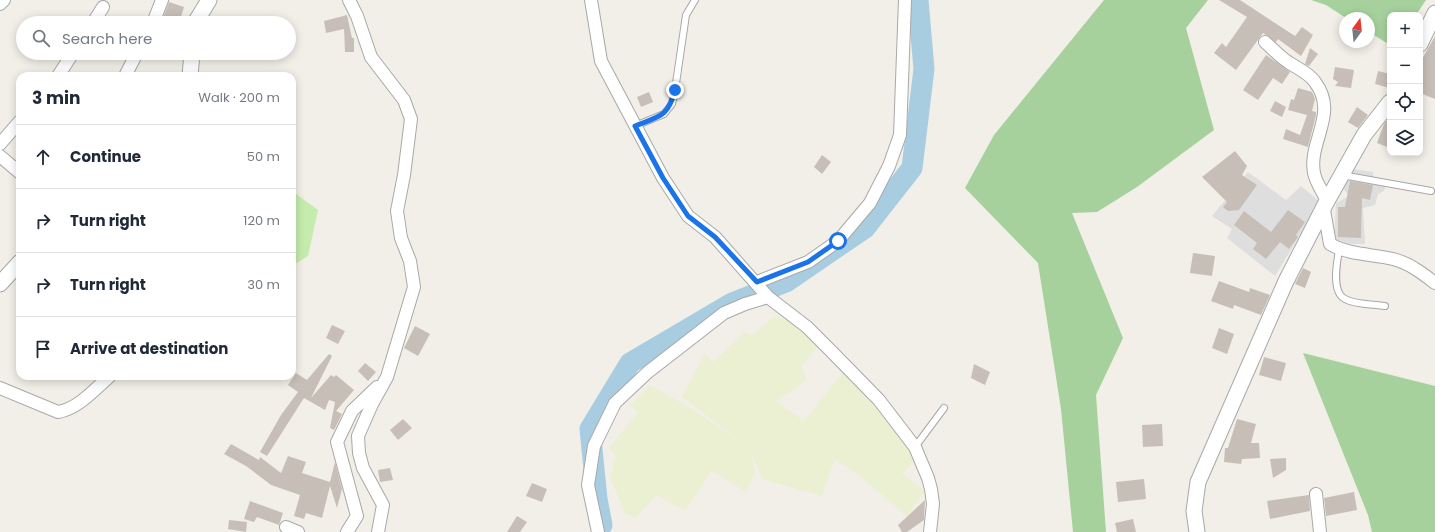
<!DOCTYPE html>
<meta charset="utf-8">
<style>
body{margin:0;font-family:Poppins,sans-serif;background:#f6f6f7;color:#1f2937}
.controls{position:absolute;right:12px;top:12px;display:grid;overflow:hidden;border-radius:8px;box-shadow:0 2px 10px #0003}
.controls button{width:36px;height:36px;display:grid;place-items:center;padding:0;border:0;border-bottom:1px solid #e0e1e3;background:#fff;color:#1f2937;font:20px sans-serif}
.compass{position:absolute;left:1339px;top:12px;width:36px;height:36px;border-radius:50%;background:#fff;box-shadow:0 2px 10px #0003;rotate:15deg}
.stop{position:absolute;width:12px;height:12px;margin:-9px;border:3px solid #1a73e8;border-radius:50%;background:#fff}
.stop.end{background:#1a73e8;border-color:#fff;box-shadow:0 1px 4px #0008}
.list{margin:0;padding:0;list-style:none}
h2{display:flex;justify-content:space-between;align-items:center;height:52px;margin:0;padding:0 16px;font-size:17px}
h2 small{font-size:13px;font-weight:400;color:#747a83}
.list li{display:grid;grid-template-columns:26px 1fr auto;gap:12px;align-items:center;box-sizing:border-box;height:64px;padding:0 16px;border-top:1px solid #e0e1e3}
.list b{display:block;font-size:15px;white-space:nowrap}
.list em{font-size:13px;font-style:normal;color:#747a83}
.icon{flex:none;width:22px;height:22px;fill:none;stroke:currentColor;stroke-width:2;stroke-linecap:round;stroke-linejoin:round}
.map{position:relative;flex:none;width:1435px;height:532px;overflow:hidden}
.search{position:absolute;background:#fff;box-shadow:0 2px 10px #0003;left:16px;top:16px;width:280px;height:44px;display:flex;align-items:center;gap:10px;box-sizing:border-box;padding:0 14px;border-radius:22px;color:#747a83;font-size:15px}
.panel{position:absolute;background:#fff;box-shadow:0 2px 10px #0003;left:16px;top:72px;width:280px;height:308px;border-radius:12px}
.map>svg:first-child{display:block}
</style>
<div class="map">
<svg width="1435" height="532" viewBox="0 0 1435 532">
<rect width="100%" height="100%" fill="#f2efe8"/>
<g fill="#dfdede">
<polygon points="1353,169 1373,172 1374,181 1388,182 1384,191 1378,194 1375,205 1363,208 1365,244 1334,244 1336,203 1349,196 1342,187"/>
<polygon points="1248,172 1286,200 1301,186 1320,202 1275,276 1227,238 1232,229 1212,216"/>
</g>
<polygon fill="#ebf0d3" points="775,316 796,323 821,343 801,366 807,380 776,401 804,421 844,371 898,423 925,452 902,473 925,491 907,516 862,478 835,459 822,496 762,479 751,452 755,472 746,492 712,471 685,511 657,495 636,518 625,514 610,477 616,456 608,448 638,413 630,405 650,385 687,406 741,442 682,397 705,353 713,362 744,332 752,335"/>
<polygon fill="#c5ecad" points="292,191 318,210 308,256 292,266"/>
<g fill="#a6d19c">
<polygon points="1104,0 1208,0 1186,28 1214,130 1137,187 1097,212 1072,213 1123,338 1096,395 1106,532 1073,532 1061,409 1038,263 965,188 994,135"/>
<polygon points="1311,0 1426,0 1416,15 1390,15 1390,45 1369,32 1369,18 1346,18 1326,5"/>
<polygon points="1303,353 1435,386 1435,532 1372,532 1368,515"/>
</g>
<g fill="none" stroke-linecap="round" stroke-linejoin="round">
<polyline stroke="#a8cde0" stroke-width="21" points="602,525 597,499 590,429 630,363 732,303 786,282 865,228 912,168 924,69 918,0"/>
</g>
<g fill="#c7bfb7">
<polygon points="1219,0 1240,0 1295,36 1302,27 1313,35 1301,56 1278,39 1276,42 1263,33 1236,70 1214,53 1222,43 1226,47 1247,17"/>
<polygon points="169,2 184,7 179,23 161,23"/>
<polygon points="347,15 352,38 354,38 354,52 345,52 344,29 326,33 324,21"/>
<polygon points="1435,36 1435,99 1420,93 1420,63"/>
<polygon points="1310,48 1318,54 1309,66 1305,64"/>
<polygon points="1266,55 1290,72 1282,84 1273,78 1258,100 1243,90"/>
<polygon points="1335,67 1354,70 1351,88 1335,86 1338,82 1333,79"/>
<polygon points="1378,71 1390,74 1390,88 1375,84"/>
<polygon points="1298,88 1312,92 1315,99 1312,111 1316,112 1316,115 1308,147 1283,139 1286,129 1300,135 1307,115 1288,110 1291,99 1294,100"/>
<polygon points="649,92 653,102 641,107 637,97"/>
<polygon points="1275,101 1286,107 1282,117 1270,111"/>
<polygon points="1357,107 1368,115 1358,128 1348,122"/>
<polygon points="1390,117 1390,148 1377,143 1384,124"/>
<polygon points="1235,151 1247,166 1242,175 1257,185 1239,210 1228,211 1223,207 1227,202 1202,177"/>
<polygon points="822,155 831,162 822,174 814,167"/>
<polygon points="1350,181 1373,185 1370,200 1362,198 1361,238 1338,237 1338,207 1345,207"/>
<polygon points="1288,210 1305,222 1296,235 1298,237 1289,249 1280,242 1266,259 1253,249 1257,243 1234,225 1244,211 1271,232"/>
<polygon points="1193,253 1215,256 1212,276 1190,273"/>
<polygon points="1303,268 1311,272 1305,288 1295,284"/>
<polygon points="1219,281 1249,292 1250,288 1270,295 1261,315 1234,305 1233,309 1211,301"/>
<polygon points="332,325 345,331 338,344 326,338"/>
<polygon points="415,326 430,334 418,356 404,348"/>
<polygon points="1219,328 1234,334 1227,354 1212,348"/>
<polygon points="329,354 332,356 311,398 331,375 334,377 336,375 354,390 336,411 342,414 334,430 330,428 335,402 329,400 325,410 304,398 267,456 260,452 281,415 298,392 288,385 296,373 307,380"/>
<polygon points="1264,357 1286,363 1281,381 1259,375"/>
<polygon points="365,363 376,372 368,381 358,371"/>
<polygon points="974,364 990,372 985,385 971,378"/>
<polygon points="403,419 412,428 398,440 390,430"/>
<polygon points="1237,419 1256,424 1251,443 1259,443 1260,458 1242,459 1241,464 1224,462 1225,448 1228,448"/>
<polygon points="1162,424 1163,446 1143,447 1142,425"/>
<polygon points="231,444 259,460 260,457 281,473 288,456 306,462 302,473 330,482 335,462 342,489 337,508 330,486 322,518 306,513 304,519 294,516 300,495 271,485 246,466 224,454"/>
<polygon points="1286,458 1286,470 1273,478 1270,459"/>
<polygon points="390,468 393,480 380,482 378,470"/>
<polygon points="1144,479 1146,499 1118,502 1116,482"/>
<polygon points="532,483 547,489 542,502 526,496"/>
<polygon points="1354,492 1357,510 1326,516 1324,498"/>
<polygon points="1309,495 1310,511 1270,519 1267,501"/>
<polygon points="925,500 924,520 907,532 902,532 898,525"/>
<polygon points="250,501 283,513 279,525 257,517 254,522 244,519"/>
<polygon points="517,516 527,522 520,532 507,532"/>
<polygon points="1133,519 1136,532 1117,532 1115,523"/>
<polygon points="229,520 247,522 246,532 228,529"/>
</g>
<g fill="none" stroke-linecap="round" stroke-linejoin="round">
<defs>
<g id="service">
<polyline points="635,126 664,114 672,104 675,90 686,15 695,0"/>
<polyline points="1342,175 1431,191"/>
<path d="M1339 250C1337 262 1331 292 1345 299 1356 305 1373 304 1385 306"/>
<polyline points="915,447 944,408"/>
</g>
<g id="minor">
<polyline points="349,0 357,16 371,57 404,100 411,119 404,175 397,211 401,238 410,261 414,287 387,377 372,404 358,436 359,453 363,468 383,505 378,532"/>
<polyline points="591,0 601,61 663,178 688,216 715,237 768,297 807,327 832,352 879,400 915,447 928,478 931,489 933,504 930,532"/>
<polyline points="0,4 4,0"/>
<polyline points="93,23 103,7"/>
<polyline points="153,23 162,0"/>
<path d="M1265 42C1273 49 1280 57 1288 62 1298 69 1308 72 1315 82 1339 114 1308 141 1314 173 1316 183 1323 192 1327 201"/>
<polyline points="58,76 73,53"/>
<polyline points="125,76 137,53"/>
<polyline points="0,144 20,121"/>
<polyline points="0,156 20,173"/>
<path d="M1324 210 1330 244C1349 255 1372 254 1393 259 1409 263 1422 273 1435 283"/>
<polyline points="757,282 808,262 838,241 870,203 889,166 900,135 905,0"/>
<path d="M0 388 58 412C78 409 95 389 110 376"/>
<polyline points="1316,494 1320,532"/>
<polyline points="286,527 298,532"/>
<polyline points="347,532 357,516 337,442 352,411 377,387"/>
<polyline points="598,532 588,485 594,446 615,403 648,372 724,313 745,304 768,297"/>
</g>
<g id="tertiary">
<polyline points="195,23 209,0"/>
<polyline points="1420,44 1435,13"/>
<polyline points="190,76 192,53"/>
<polyline points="0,284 20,262"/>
<polyline points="1197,532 1194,511 1198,482 1286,281 1327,201 1364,135 1390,102"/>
</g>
</defs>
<use href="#service" stroke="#a8a8a8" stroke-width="8"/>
<use href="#minor" stroke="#a8a8a8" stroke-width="14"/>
<use href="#tertiary" stroke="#a8a8a8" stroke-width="17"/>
<use href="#service" stroke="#fff" stroke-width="6"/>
<use href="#minor" stroke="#fff" stroke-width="12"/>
<use href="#tertiary" stroke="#fff" stroke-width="15"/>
</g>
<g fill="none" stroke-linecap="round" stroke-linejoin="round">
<path stroke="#1a73e8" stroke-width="5" d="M675 90C668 117 660 116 635 126L663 178 688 216 715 237 757 282 808 262 838 241"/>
</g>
</svg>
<div class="controls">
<button>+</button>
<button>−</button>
<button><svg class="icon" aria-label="locate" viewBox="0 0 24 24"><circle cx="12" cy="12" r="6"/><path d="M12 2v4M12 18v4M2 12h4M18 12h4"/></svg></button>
<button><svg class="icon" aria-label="layers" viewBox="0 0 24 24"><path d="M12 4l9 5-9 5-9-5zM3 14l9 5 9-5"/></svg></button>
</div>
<svg class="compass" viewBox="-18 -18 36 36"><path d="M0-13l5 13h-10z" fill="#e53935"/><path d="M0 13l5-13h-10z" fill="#747a83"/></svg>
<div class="stop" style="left:838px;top:241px"></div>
<div class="stop end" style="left:675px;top:90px"></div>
<div class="search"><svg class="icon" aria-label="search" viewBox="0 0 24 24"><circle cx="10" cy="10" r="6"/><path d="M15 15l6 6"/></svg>Search here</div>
<section class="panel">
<h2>3 min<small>Walk · 200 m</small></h2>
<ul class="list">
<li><svg class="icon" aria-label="ahead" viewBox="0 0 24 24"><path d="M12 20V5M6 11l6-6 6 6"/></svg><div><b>Continue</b></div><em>50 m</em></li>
<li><svg class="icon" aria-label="right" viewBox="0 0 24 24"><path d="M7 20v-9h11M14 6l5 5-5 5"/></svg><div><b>Turn right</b></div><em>120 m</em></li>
<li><svg class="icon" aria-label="right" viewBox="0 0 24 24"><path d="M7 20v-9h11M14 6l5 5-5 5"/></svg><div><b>Turn right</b></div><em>30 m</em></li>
<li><svg class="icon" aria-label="arrive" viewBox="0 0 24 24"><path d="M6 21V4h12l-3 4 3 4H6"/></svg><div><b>Arrive at destination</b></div></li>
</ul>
</section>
</div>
